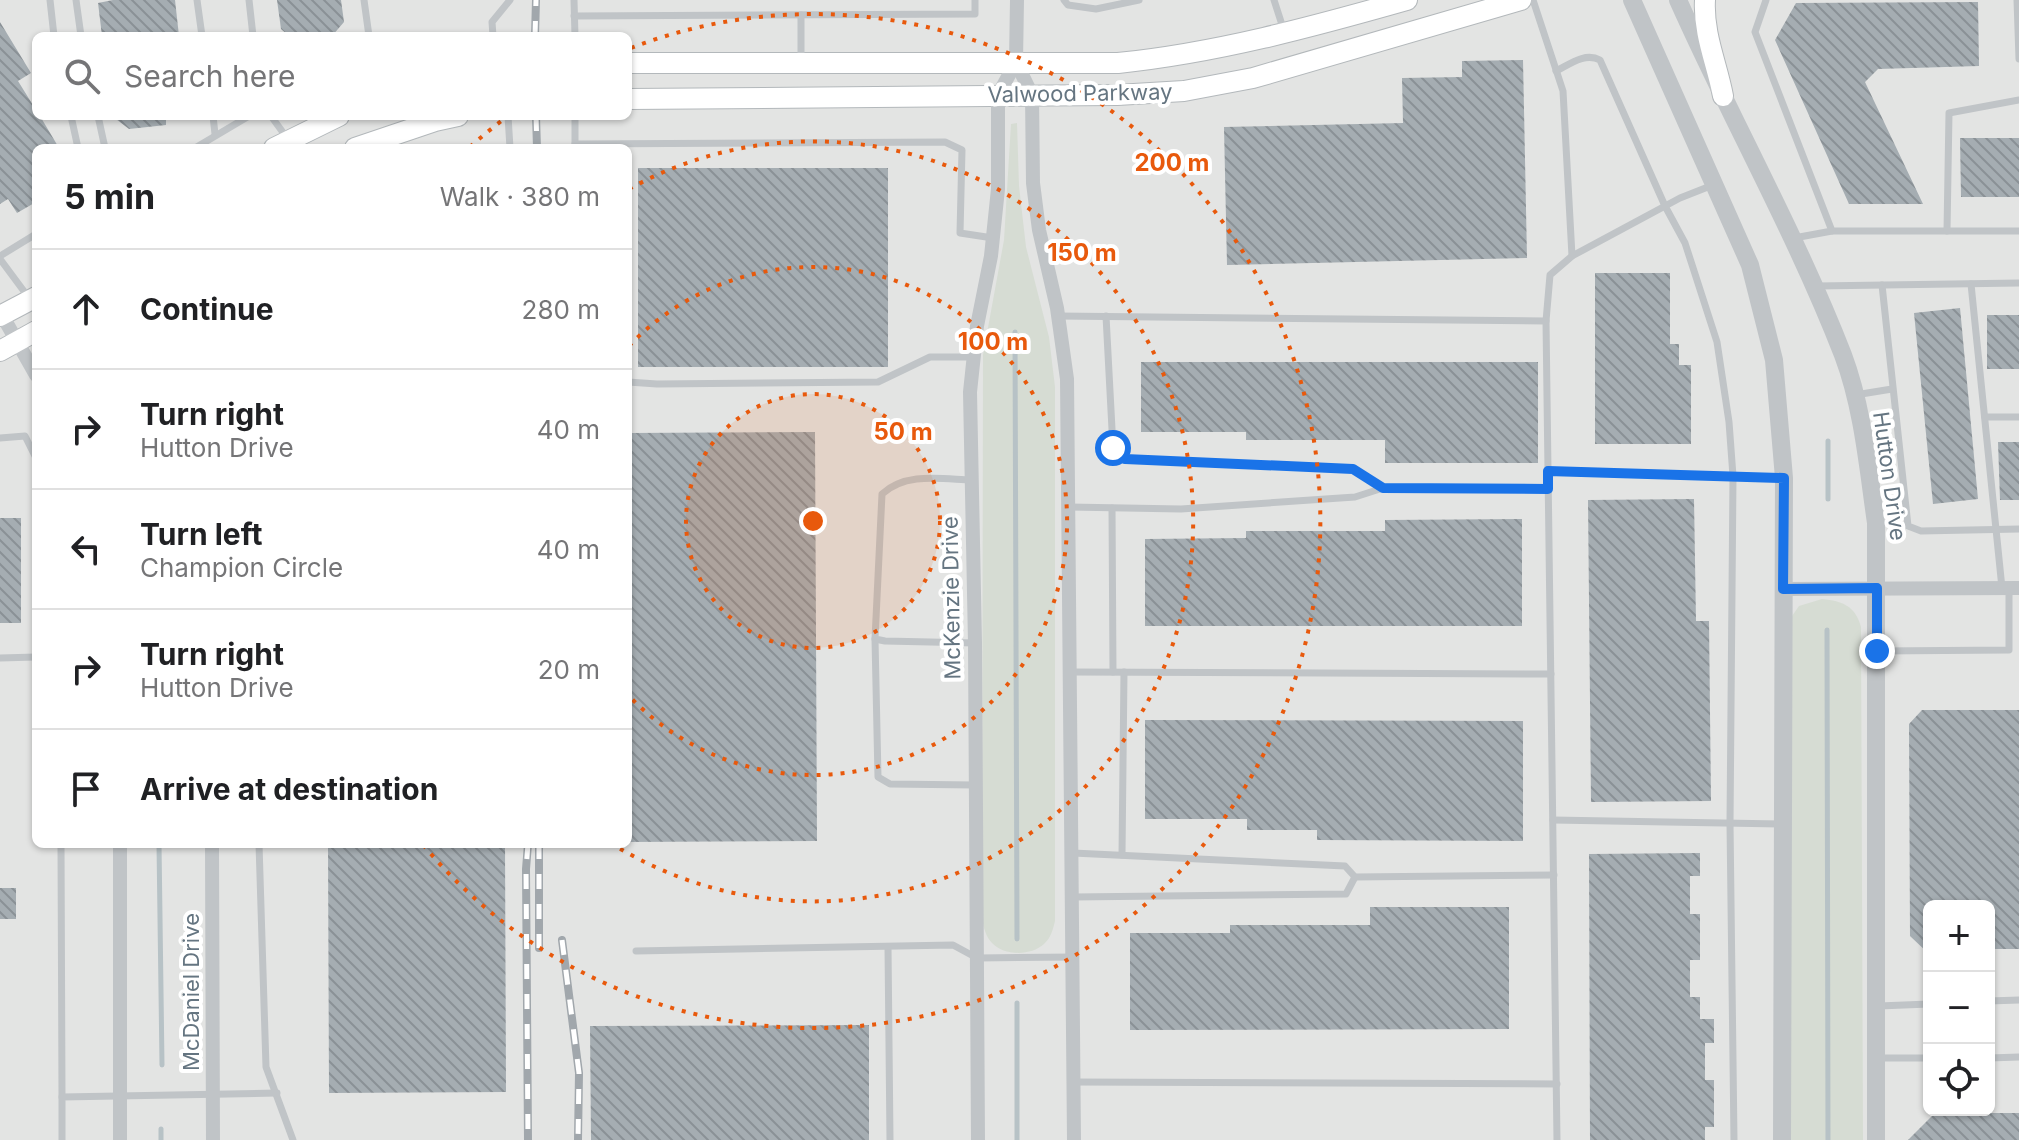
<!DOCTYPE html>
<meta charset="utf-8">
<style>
body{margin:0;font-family:Inter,sans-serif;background:#f6f6f6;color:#202124}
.controls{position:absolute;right:24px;bottom:24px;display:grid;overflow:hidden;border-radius:12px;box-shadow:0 2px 6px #0004}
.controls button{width:72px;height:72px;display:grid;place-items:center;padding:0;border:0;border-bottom:2px solid #e0e0e0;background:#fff;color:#202124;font:40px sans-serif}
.stop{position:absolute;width:24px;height:24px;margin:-18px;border:6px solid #1a73e8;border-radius:50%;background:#fff}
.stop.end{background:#1a73e8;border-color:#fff;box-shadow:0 2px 8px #0008}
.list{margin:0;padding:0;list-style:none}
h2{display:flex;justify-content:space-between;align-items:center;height:104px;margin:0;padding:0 32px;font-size:34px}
h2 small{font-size:26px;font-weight:400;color:#757577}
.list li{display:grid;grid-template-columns:52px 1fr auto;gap:24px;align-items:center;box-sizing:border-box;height:120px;padding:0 32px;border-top:2px solid #e0e0e0}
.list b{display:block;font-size:30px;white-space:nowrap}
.list p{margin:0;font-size:26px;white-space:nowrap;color:#757577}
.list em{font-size:26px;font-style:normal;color:#757577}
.icon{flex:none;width:44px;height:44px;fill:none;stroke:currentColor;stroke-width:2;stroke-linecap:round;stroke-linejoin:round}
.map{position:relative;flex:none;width:2019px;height:1140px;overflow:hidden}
.search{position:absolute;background:#fff;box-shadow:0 2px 6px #0004;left:32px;top:32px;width:600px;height:88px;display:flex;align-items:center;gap:20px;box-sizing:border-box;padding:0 28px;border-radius:12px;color:#757577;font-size:30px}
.panel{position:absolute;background:#fff;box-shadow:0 2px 6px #0004;left:32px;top:144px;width:600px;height:704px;border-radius:12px}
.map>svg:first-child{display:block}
</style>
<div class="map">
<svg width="2019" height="1140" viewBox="0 0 2019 1140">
<defs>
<pattern id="building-back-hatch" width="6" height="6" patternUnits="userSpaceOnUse" patternTransform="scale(2)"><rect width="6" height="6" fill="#a5adb2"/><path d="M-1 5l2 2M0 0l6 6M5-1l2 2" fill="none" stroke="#8a9196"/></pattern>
</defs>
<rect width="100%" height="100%" fill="#f5f5f2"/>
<path fill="#e3e4e3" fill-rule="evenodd" d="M0 0H2019V1140H0ZM36 36H628V116H36ZM36 148H628V844H36ZM1929 906H1989V1110H1929Z"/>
<g fill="#d6dcd3">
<path d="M1017 123 1019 186 1026 247 1049 337 1055 387V921C1053 929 1051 938 1044 944 1031 956 1004 956 992 943 986 937 984 928 982 920L983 355 1004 240 1011 124Z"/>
<path d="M1822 599C1843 601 1855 606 1861 627L1863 1140H1790V619L1799 606Z"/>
</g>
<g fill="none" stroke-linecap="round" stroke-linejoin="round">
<g stroke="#b7c2c6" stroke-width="5">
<polyline points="1015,332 1017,939"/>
<polyline points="1828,441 1828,499"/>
<polyline points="1827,630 1828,1140"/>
<polyline points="159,844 162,1065"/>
<polyline points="1017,1003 1017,1140"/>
<polyline points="161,1129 161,1140"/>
</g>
</g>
<g fill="url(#building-back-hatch)">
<polygon points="113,0 175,0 179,36 102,36 98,3"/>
<polygon points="277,0 341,0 344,22 332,36 289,36 281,29"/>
<polygon points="1978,2 1979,66 1878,69 1865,82 1923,204 1849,204 1775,40 1796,3"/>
<polygon points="0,22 31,73 18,81 36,110 36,116 40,116 59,148 36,148 36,202 17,213 8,199 0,204"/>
<polygon points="1523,60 1527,258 1227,265 1224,127 1403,123 1402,78 1462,77 1462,61"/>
<polygon points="112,116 166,116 166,125 129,129"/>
<polygon points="1960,138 2019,138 2019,197 1961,197"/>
<rect x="638" y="168" width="250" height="199"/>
<polygon points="1595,273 1670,273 1670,344 1679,344 1679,365 1691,365 1691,444 1595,444"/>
<polygon points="1960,308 1978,499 1933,504 1914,313"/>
<rect x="1987" y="315" width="32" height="54"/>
<polygon points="1141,362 1538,362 1538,463 1385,463 1385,440 1246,440 1246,432 1141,432"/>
<polygon points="815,432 817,841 628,842 628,433"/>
<polygon points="1998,442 2019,442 2019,500 2000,500"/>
<polygon points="1694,499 1696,621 1709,621 1711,801 1591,802 1588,500"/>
<rect x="0" y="518" width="21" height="105"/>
<polygon points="1522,519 1522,626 1145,626 1145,539 1246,538 1246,531 1385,531 1385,520"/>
<polygon points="1922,710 2019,710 2019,949 1989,949 1989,906 1929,906 1929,954 1910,936 1909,724"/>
<polygon points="1145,720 1523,721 1523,841 1317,840 1317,830 1247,830 1247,819 1145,819"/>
<polygon points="328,844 505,844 506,1092 329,1093"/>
<polygon points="1700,853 1700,876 1690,876 1690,914 1700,914 1700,960 1690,960 1690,997 1700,997 1700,1019 1714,1019 1714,1043 1705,1043 1705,1080 1714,1080 1714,1127 1705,1127 1705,1140 1590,1140 1589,854"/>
<rect x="0" y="888" width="16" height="31"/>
<polygon points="1370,907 1509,907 1509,1029 1130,1030 1130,933 1230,933 1230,925 1370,925"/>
<polygon points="869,1025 869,1140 591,1140 590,1026"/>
<polygon points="1935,1113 2019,1113 2019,1140 1908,1140"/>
</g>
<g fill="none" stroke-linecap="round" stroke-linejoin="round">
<defs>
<g id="secondary">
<path d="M1705 0C1703 34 1717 64 1723 96"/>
<path d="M628 63H1118C1216 53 1312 27 1407 0"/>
<polyline points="628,99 1117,95 1184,91 1253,78 1521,0"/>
<polyline points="274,148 339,116"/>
<polyline points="355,148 435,121 458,116"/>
<polyline points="0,316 36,297"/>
<polyline points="0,351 36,331"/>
</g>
</defs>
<use href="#secondary" stroke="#b3b8bb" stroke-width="22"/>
<g stroke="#c0c4c7" stroke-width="7">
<polyline points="50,0 54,36"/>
<polyline points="76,0 81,36"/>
<polyline points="197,0 202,36"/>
<polyline points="249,0 253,36"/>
<polyline points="364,0 369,36"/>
<polyline points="574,0 575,36"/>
<polyline points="1064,0 1068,5 1096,9 1139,0"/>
<polyline points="1274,0 1284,31"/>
<polyline points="1533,0 1563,91 1572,256 1550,275 1546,321"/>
<polyline points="1766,0 1755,32 1832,231 2019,231"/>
<polyline points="2017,0 2019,59"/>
<polyline points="801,15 801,60"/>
<polyline points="574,16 975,14 975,0"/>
<polyline points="493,36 492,22 510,0"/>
<path d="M1556 71C1570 64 1585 52 1600 60L1665 206 1685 243 1717 342 1729 422 1733 476 1730 823 1734 1140"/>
<polyline points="71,116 78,148"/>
<polyline points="98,116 105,148"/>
<polyline points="213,116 215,134"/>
<polyline points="271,116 287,138"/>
<polyline points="508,116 510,148"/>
<polyline points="575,116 575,146"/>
<polyline points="575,144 945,142 962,150 960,233 993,238"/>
<polyline points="195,148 249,116"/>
<polyline points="1947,231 1949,113 2019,100"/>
<polyline points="1794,238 1832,231"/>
<polyline points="0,256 36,234"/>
<polyline points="1572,256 1680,198 1713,185"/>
<polyline points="0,259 29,298"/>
<polyline points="1971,284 2002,588"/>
<polyline points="1882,285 1908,526 1921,531 2019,529"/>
<polyline points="1817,286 2019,283"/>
<polyline points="1058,316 1546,321 1557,1140"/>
<polyline points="1106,316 1113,448 1125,459 1353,469 1383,488"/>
<polyline points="628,382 657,384 878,382 930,357 974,357"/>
<polyline points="1855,395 1892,389"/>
<polyline points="1985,417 2019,417"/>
<polyline points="0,438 25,436 36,458"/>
<polyline points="1548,471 1782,478"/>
<path d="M972 480C941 479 906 472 882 494L875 639 885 641 975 643"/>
<polyline points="1069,507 1181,509 1355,497 1383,488 1548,489"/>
<polyline points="1112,508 1113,672"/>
<polyline points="875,639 878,777 890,784 974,785"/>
<polyline points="1879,651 2009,650 2009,588"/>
<polyline points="0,658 36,657"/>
<polyline points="1071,672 1551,674"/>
<polyline points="1553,820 1782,824"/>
<polyline points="61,844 62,1097"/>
<polyline points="259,844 266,1067 293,1140"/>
<polyline points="1073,853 1345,866 1355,877 1554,875"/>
<polyline points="1122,855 1124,672"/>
<polyline points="1074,897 1346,894 1355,877"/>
<polyline points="888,947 890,1140"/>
<polyline points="636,951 953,945 977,958 1075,957"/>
<polyline points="1989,1001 2019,1000"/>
<polyline points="1879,1006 1929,1004"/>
<polyline points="1879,1058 1929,1058"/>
<polyline points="1989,1058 2019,1057"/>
<polyline points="1074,1082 1557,1084"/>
<polyline points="62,1140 62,1097 277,1093"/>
</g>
<g stroke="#c0c4c7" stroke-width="14">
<polyline points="1017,0 1016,62 1032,95 1033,183 1039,230 1057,308 1067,379 1074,1140"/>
<polyline points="2,315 36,375"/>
<polyline points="1783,589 2019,588"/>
<polyline points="212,844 213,1140"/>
<polyline points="120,1140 120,844"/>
<polyline points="978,1140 975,643 970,392 977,326 991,256 998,189 998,95 1016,62"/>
</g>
<g stroke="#c0c4c7" stroke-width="18">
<polyline points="1632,0 1750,265 1774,360 1784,478 1782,1140"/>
<path d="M1678 0C1731 119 1796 234 1843 355 1863 408 1868 468 1876 523V1140"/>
</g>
<use href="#secondary" stroke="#fff" stroke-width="20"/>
<defs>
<g id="rail">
<polyline points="535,36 536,0"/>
<polyline points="536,116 537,148"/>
<polyline points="528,844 526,869 528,1140"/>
<polyline points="539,844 539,948"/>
<polyline points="562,940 579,1073 578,1140"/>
</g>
</defs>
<use href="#rail" stroke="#a1a7ac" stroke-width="8"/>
<use href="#rail" stroke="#fff" stroke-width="5" stroke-dasharray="15" stroke-linecap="butt"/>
</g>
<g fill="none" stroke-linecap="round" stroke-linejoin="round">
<polyline stroke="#1a73e8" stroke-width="10" points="1113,448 1125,459 1353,469 1383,488 1548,489 1548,471 1784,478 1783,589 1877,588 1877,651"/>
</g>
<circle cx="813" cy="521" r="127" fill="#e8590c" fill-opacity=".12"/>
<g fill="none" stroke="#e8590c" stroke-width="4" stroke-dasharray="4 8">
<circle cx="813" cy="521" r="127"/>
<path d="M629 346A254 254 0 1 1 629 696"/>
<path d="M629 189A380 380 0 1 1 614 845"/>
<path d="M470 147A507 507 0 0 1 508 116M631 48A507 507 0 1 1 425 847"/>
</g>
<g text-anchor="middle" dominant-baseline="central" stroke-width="8" stroke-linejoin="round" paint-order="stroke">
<g font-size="22" fill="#657581" stroke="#fff">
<text transform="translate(1080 93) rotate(-1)">Valwood Parkway</text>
<text transform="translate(1890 476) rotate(82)">Hutton Drive</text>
<text transform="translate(951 598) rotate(-91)">McKenzie Drive</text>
<text transform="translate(191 992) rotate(-90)">McDaniel Drive</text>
</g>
</g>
<circle cx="813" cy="521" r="12" fill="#e8590c" stroke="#fff" stroke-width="4"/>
<g font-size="24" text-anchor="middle" font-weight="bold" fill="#e8590c" stroke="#fff" stroke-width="8" stroke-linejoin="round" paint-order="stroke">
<text x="1172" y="171">200 m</text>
<text x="1082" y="261">150 m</text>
<text x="993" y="350">100 m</text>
<text x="903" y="440">50 m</text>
</g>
</svg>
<div class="controls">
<button>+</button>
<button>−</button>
<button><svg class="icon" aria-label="locate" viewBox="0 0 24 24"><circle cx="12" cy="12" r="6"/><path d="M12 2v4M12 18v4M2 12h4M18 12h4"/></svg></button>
</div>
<div class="stop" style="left:1113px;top:448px"></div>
<div class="stop end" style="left:1877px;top:651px"></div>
<div class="search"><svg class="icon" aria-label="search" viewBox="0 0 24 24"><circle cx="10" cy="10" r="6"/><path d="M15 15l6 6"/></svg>Search here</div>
<section class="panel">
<h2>5 min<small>Walk · 380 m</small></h2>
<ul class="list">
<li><svg class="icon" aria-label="ahead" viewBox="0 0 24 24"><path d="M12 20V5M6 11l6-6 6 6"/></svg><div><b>Continue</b></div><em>280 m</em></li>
<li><svg class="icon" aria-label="right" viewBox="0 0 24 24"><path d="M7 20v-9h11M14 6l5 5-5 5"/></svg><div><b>Turn right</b><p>Hutton Drive</p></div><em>40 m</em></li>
<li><svg class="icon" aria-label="left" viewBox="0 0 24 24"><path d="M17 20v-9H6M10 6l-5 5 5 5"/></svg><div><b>Turn left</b><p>Champion Circle</p></div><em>40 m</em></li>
<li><svg class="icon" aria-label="right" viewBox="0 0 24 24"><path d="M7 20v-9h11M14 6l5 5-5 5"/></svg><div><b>Turn right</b><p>Hutton Drive</p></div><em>20 m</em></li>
<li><svg class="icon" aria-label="arrive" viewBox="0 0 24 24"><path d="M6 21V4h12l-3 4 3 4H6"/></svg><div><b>Arrive at destination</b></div></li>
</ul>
</section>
</div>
